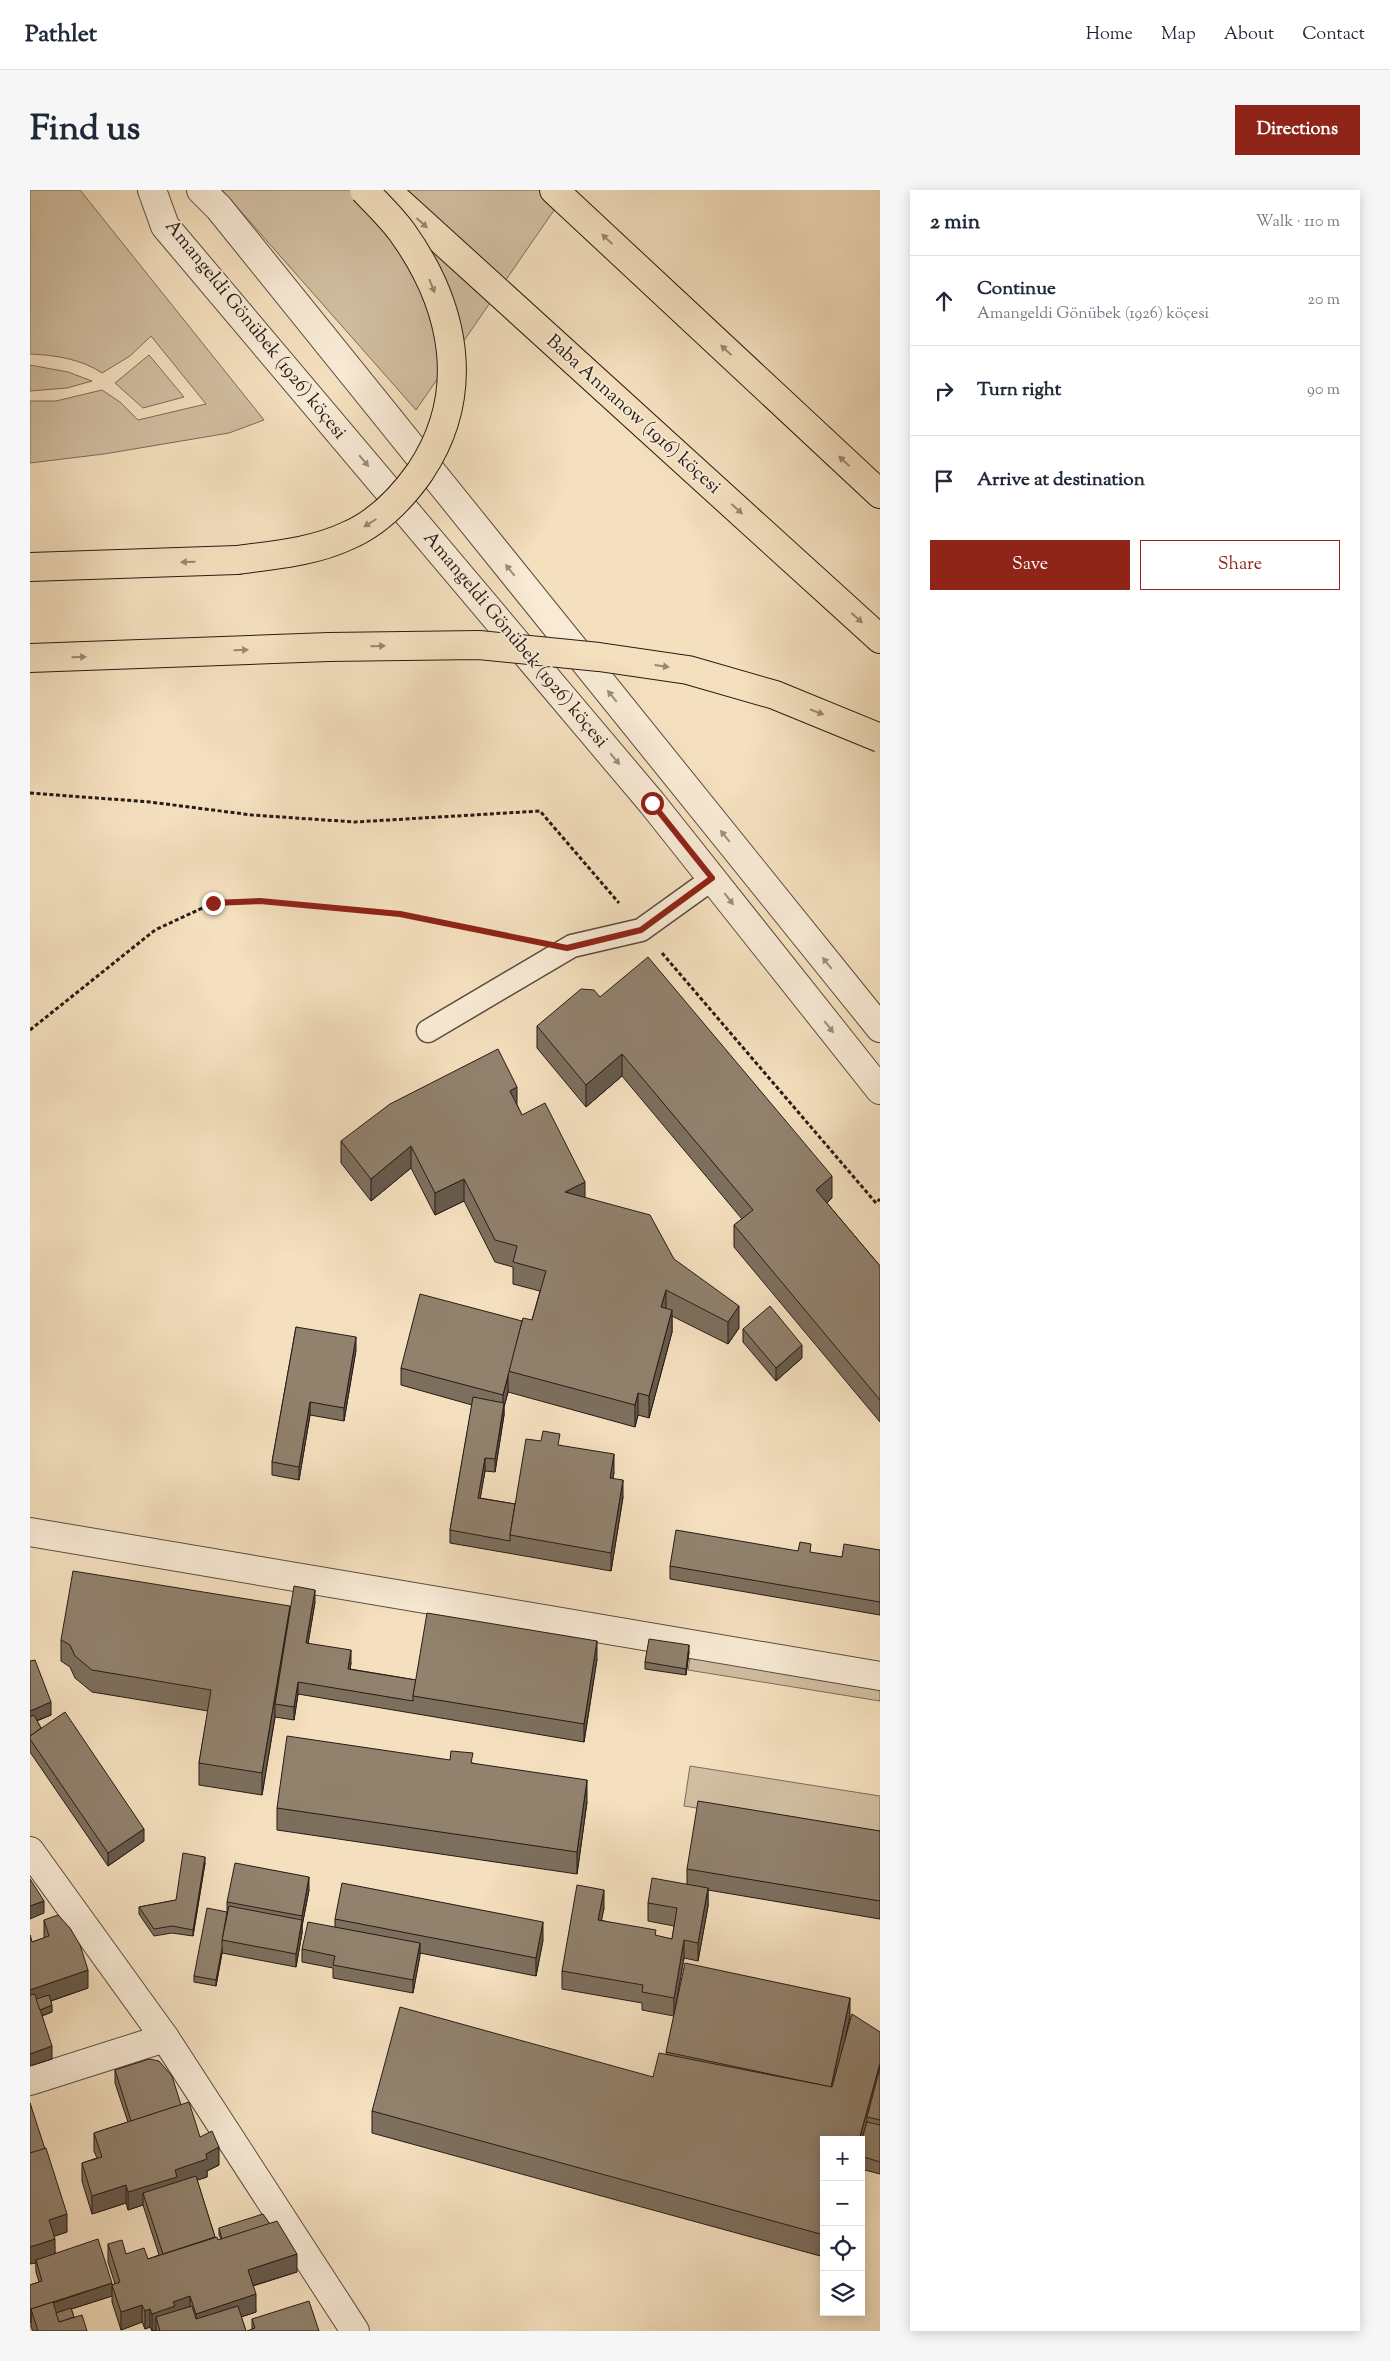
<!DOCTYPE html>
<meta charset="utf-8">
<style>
body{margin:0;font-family:"Sorts Mill Goudy",serif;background:#f6f6f7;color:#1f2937}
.controls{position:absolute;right:15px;bottom:15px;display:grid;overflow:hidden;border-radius:0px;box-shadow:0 2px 12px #0003}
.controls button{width:45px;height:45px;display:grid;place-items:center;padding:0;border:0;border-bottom:1px solid #e0e1e3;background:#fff;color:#1f2937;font:25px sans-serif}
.stop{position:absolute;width:15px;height:15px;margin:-11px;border:4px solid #8f2418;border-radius:50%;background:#fff}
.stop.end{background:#8f2418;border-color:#fff;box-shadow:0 1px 5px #0008}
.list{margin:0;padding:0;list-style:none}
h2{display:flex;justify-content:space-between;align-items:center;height:65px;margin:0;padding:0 20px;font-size:21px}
h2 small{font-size:16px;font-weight:400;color:#747a83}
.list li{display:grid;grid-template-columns:32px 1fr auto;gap:15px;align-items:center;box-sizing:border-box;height:90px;padding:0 20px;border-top:1px solid #e0e1e3}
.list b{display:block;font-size:19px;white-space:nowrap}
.list p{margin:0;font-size:16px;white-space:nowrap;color:#747a83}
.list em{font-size:16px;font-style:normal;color:#747a83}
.actions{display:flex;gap:10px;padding:15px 20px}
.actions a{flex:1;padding:11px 0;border:1px solid #8f2418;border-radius:0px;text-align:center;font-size:18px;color:#8f2418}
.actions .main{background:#8f2418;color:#fff}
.icon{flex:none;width:28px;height:28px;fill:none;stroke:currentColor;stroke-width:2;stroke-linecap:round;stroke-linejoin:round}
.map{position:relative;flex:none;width:850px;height:2141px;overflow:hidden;border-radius:0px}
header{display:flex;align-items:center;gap:30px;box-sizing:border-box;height:70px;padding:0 25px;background:#fff;border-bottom:1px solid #e0e1e3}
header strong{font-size:24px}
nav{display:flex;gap:28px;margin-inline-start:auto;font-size:18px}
.intro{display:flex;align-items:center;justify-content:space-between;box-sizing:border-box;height:120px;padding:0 30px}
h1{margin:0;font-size:35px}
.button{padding:12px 22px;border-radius:0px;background:#8f2418;color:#fff;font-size:18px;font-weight:700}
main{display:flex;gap:30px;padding:0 30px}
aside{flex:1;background:#fff;border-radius:0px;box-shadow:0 2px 12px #0003}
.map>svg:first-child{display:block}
</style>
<header>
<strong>Pathlet</strong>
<nav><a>Home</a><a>Map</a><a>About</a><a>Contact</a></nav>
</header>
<div class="intro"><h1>Find us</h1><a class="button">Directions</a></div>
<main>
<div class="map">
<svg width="850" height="2141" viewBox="0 0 850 2141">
<rect width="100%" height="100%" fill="#f4dfbe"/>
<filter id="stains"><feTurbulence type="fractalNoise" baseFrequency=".004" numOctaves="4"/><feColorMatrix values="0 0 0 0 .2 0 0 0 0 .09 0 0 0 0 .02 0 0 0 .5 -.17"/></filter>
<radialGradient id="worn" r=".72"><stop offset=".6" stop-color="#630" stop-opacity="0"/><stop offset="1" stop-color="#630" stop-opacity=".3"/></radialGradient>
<g fill="#d1bea1" stroke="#7c6c5c">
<path d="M0 0H50L234 230 199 243 74 264 0 273V211H26L72 200 90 212 108 230 176 214 121 146 100 166 72 183C52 169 24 165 0 164Z"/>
<polygon points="192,0 538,0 386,220"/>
<polygon points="119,165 154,207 113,218 85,193"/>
<polygon points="0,175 38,182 62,191 37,198 0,201"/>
<polygon points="660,1468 850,1498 850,1511 658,1480"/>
<polygon points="660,1576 850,1606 850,1647 654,1616"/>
</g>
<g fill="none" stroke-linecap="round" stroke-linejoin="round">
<defs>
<polyline id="service" points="398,841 542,756 611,740 682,689"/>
<g id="minor">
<polyline points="0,1342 850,1486"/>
<polyline points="0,1661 135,1848 325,2141"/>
<polyline points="0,1891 135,1848"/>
</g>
<g id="tertiary">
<polyline points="122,0 135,36 622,613 850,900"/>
<polyline points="171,0 189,18 850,838"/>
</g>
<g id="primary">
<polyline points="356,0 850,449"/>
<polyline points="524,0 850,304"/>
</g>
<g id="trunk">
<polyline points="0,377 207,370"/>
<polyline points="0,468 299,457"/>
</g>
</defs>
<use href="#service" stroke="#5a4c40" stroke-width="25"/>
<use href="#minor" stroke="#5a4c40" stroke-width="30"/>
<use href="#tertiary" stroke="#5a4c40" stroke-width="30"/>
<use href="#primary" stroke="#261b16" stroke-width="30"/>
<use href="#trunk" stroke="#261b16" stroke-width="30"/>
<g stroke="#261b16" stroke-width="3" stroke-dasharray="4 2.5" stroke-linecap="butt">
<polyline points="0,603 120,612 222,625 325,632 510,621 589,713"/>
<polyline points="632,763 846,1013 850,1009"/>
<polyline points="0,840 125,740 183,713 230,711 370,724 492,749"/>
</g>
<use href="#service" stroke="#f8ead5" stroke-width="22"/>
<use href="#minor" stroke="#f8ead5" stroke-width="28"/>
<use href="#tertiary" stroke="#f8ead5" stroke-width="28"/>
<use href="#primary" stroke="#f4dfbe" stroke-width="28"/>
<use href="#trunk" stroke="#f4dfbe" stroke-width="28"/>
<defs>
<g id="trunk-bridge">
<path d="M207 370C244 365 283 362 317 346 348 333 371 309 390 282 443 203 425 116 372 42 361 27 347 14 334 0"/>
<polyline points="299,457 449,455 569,467 658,480 745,505 850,548"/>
</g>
</defs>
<use href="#trunk-bridge" stroke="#261b16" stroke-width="30" stroke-linecap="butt"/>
<use href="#trunk-bridge" stroke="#f4dfbe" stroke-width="28"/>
</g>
<g fill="#7d6f5e" stroke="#261b16">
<polygon points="570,807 802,1008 797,1013 850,1076 850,1232 704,1057 704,1035 712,1029 592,886 556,917 507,858 507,836"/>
<polygon points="487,915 492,925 555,1008 644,1069 709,1138 698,1154 642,1126 642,1142 619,1228 608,1225 605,1237 478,1202 474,1217 474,1225 465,1282 455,1281 450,1308 485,1314 530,1255 584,1282 583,1288 593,1307 581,1381 420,1353 420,1340 442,1215 371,1195 371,1178 492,1131 502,1130 510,1101 483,1094 483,1077 465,1072 434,1011 405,1025 381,978 341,1011 311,973 311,951"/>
<polygon points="266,1137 326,1160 314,1231 280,1225 269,1290 242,1285 242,1272"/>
<polygon points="713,1139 772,1168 746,1191 713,1152"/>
<polygon points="850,1360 850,1425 640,1389 640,1376 781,1363 812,1367"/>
<polygon points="285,1412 278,1453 321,1473 320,1479 386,1490 567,1469 554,1552 268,1504 264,1530 245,1527 232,1605 169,1595 169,1573 178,1521 62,1502 45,1488 40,1477 31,1471 31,1450 260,1425"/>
<polygon points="659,1462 656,1485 615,1479 615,1472"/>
<polygon points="0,1471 21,1525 7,1531 11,1538 114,1651 78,1676 0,1562"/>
<polygon points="443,1573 557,1612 547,1684 247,1640 247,1618"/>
<polygon points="850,1641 850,1729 678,1700 678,1716 668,1771 654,1768 644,1823 820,1826 814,1850 850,1842 850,1984 831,1979 831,1950 794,1950 794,2067 342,1943 342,1921 623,1887 636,1864 644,1826 612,1820 612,1813 532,1799 532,1781 574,1718 571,1730 626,1746 642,1749 644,1736 618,1731 618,1713 657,1694 657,1679"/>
<polygon points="175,1673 163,1746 142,1743 124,1746 109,1724 109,1717 146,1710"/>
<polygon points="279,1700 272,1736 272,1743 266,1777 192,1763 186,1796 164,1792 164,1786 197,1722 197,1712"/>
<polygon points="305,1729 513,1750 506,1786 390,1763 383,1803 303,1788 303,1778 272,1772 272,1759 305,1737"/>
<polygon points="14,1730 58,1798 21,1811 22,1822 12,1826 22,1869 0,1876 0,1745 2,1752 14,1748"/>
<polygon points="85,1880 151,1915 170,1947 189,1975 177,1981 177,1987 167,1990 185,2047 188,2050 191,2049 189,2045 189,2038 267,2082 223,2096 226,2122 211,2127 216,2141 126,2141 126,2140 122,2141 120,2137 115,2139 112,2132 91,2140 82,2112 82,2106 41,2119 44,2127 57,2141 3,2141 1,2137 0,2095 9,2092 6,2082 0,1913 37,2042 24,2046 25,2064 82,2095 85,2094 78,2072 78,2054 96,2064 118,2069 129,2065 113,2015 98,2020 96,2013 62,2024 52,1991 52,1973 67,1968 64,1961 64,1943 98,1932 85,1893"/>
<polygon points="222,2129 289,2141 222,2139"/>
</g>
<g fill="#665a4c" stroke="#261b16">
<polygon points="592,864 592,886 556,917 556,895"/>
<polygon points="487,897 487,919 480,901"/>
<polygon points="381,956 381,978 341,1011 341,989"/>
<polygon points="802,986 802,1008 786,1022 786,1000"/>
<polygon points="434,989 434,1011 405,1025 405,1003"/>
<polygon points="555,992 555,1014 535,1002"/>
<polygon points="636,1100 636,1122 631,1117"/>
<polygon points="709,1116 709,1138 698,1154 698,1132"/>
<polygon points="642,1120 642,1142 619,1228 619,1206"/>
<polygon points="326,1147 326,1160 314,1231 314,1218"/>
<polygon points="772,1155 772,1168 746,1191 746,1178"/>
<polygon points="478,1184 478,1202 474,1217 474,1225 465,1282 465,1269 473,1222 473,1205"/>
<polygon points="608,1203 608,1225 605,1237 605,1215"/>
<polygon points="280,1212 280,1225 269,1290 269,1277"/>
<polygon points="584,1264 584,1282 580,1305 580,1288"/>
<polygon points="455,1268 455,1281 448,1321 448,1308"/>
<polygon points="593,1290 593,1307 581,1381 581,1363"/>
<polygon points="285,1400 285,1412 276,1466 276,1453"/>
<polygon points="260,1416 260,1438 245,1514 245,1527 232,1605 232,1583"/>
<polygon points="567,1451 567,1469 554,1552 554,1534"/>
<polygon points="659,1455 659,1462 656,1485 656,1479"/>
<polygon points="321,1460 321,1473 318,1491 318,1479"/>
<polygon points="268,1492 268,1504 264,1530 264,1517"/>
<polygon points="21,1512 21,1525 0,1533 0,1521"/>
<polygon points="557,1590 557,1612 547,1684 547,1662"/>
<polygon points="114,1639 114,1651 78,1676 78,1663"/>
<polygon points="175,1667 175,1673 163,1746 163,1740"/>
<polygon points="279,1687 279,1700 272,1736 272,1743 266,1777 266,1764 272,1733 272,1726"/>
<polygon points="678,1698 678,1716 668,1771 668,1753"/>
<polygon points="574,1700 574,1718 568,1748 568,1730"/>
<polygon points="14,1711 14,1723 0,1729 0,1716"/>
<polygon points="513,1732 513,1750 506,1786 506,1768"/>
<polygon points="654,1750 654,1768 644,1826 644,1808"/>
<polygon points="390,1753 390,1766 383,1803 383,1790"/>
<polygon points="192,1758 192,1763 186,1796 186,1790"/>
<polygon points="58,1780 58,1798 0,1818 0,1800"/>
<polygon points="820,1808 820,1826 801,1915 801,1897"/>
<polygon points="22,1815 22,1822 8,1827 8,1821"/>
<polygon points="22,1856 22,1869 0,1876 0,1864"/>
<polygon points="850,1873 850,1895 837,1927 837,1943 831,1964 831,1950 829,1950"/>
<polygon points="189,1957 189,1975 177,1981 177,1987 147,1997 113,2003 113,2015 98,2020 98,2002"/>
<polygon points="96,1995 96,2013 62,2024 62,2006"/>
<polygon points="37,2024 37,2042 19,2048 19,2030"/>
<polygon points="25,2049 25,2067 6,2070 6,2073 0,2074 0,2057"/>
<polygon points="267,2064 267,2082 218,2097 218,2080"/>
<polygon points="82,2093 82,2106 23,2125 2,2120"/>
<polygon points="226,2104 226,2122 169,2141 166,2141 166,2124"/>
<polygon points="160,2106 160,2124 126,2127 126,2140 122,2141 122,2124 143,2112"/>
<polygon points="112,2115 112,2132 91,2140 91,2122"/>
<polygon points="120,2119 120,2137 115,2139 115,2121"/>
<polygon points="0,2120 1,2120 1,2132 0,2133"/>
</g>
<g fill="#91816d" stroke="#261b16">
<polygon points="618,767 802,986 786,1000 850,1076 850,1210 704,1035 723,1020 592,864 556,895 507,836 551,799 564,800 570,807"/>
<polygon points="468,859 487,897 480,901 492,925 515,913 555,992 535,1002 620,1025 644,1069 709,1116 698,1132 636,1100 631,1117 642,1120 619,1206 608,1203 605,1215 478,1181 493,1128 502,1130 516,1081 483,1072 487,1056 465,1050 434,989 405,1003 381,956 341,989 311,951 360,914"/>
<polygon points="390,1104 492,1131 473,1205 371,1178"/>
<polygon points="740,1116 772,1155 746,1178 713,1139"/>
<polygon points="266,1137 326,1147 314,1218 280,1212 269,1277 242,1272"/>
<polygon points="443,1207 474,1213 465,1269 455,1268 448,1308 485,1314 480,1345 480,1351 420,1340"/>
<polygon points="513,1241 530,1244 528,1255 584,1264 580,1288 593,1290 581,1363 480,1345 496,1249 511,1251"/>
<polygon points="646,1340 768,1361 770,1352 781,1354 780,1362 812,1367 814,1354 850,1360 850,1412 640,1376"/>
<polygon points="43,1381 260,1416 232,1583 169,1573 181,1500 62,1480 45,1466 40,1455 31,1450"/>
<polygon points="264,1396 285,1400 276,1453 321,1460 318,1479 386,1490 383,1506 383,1511 268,1492 264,1517 245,1514"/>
<polygon points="397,1423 567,1451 554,1534 383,1506"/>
<polygon points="619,1449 659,1455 656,1479 615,1472"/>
<polygon points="5,1470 21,1512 0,1521 0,1471"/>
<polygon points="35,1522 114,1639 78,1663 0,1549 0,1546"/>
<polygon points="4,1525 11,1538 0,1546 0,1527"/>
<polygon points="257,1546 420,1570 421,1561 443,1563 441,1573 557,1590 547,1662 247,1618"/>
<polygon points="668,1611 850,1641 850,1711 657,1679"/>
<polygon points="153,1663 175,1667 163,1740 142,1736 124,1739 109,1717 146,1710"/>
<polygon points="205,1673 279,1687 272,1726 197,1712"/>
<polygon points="622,1688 678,1698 668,1753 654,1750 644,1808 612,1802 613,1795 532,1781 547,1695 574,1700 568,1730 626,1740 625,1745 642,1749 647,1718 618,1713"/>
<polygon points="0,1689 14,1711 0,1716"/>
<polygon points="312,1693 513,1732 506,1768 305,1729"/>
<polygon points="199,1716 272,1730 266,1764 192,1750"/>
<polygon points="177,1718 197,1722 192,1750 192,1758 186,1790 164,1786"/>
<polygon points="28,1725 40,1738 50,1755 58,1780 0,1800 0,1745 2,1752 19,1746 14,1730"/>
<polygon points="278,1732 390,1753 383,1790 303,1775 305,1766 272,1759"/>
<polygon points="655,1773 820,1808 801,1897 636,1862"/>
<polygon points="5,1804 22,1856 0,1864 0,1805"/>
<polygon points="19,1805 22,1815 10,1820 6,1809"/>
<polygon points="370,1817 623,1887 629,1863 802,1897 822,1824 850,1842 850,1873 829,1950 794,1950 794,2045 342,1921"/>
<polygon points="119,1869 129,1871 142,1886 151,1915 101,1931 85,1880"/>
<polygon points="850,1878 850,1930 837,1927"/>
<polygon points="159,1912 170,1947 182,1941 189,1957 176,1964 177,1969 145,1980 147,1987 98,2002 96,1995 62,2006 52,1973 72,1967 64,1943"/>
<polygon points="0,1913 15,1959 0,1963"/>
<polygon points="837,1932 850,1935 850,1972 831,1966 831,1952"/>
<polygon points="16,1958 37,2024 19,2030 25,2049 0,2057 0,1963"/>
<polygon points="166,1986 185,2047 133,2064 113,2003"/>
<polygon points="233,2024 240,2034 192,2049 189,2038"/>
<polygon points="247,2031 267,2064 218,2080 226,2104 166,2124 160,2106 143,2112 145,2116 122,2124 120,2119 115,2121 112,2115 91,2122 82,2095 90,2092 78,2054 92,2050 96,2064 114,2058 118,2069 187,2047 188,2050"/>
<polygon points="68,2049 82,2093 1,2119 0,2120 0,2095 12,2091 6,2070"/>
<polygon points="279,2111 289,2141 217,2141 225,2138 222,2129"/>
<polygon points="23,2112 29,2132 52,2125 57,2141 8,2141 1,2119"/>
<polygon points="162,2116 166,2129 208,2116 216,2141 130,2141 126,2127"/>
<polygon points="41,2118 44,2127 29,2132 26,2123"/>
</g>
<defs><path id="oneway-solid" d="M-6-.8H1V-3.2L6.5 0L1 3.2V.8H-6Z" transform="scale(1.25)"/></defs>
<g fill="#978772">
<use href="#oneway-solid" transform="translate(392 33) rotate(42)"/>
<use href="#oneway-solid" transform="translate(577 49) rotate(-137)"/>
<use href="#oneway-solid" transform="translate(402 96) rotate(68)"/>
<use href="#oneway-solid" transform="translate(696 160) rotate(-137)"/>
<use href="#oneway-solid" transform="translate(814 271) rotate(-137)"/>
<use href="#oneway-solid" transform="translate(707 319) rotate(42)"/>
<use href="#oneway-solid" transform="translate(340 333) rotate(148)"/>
<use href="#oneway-solid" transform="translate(158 372) rotate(178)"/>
<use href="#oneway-solid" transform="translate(827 428) rotate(42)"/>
<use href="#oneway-solid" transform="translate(348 456) rotate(-1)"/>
<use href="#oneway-solid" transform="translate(211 460) rotate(-2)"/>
<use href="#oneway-solid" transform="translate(49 467) rotate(-2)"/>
<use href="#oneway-solid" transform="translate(632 476) rotate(8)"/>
<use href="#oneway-solid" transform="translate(787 522) rotate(21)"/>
</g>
<g fill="#9a8d7f">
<use href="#oneway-solid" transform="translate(334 271) rotate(50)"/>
<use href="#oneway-solid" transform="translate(480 380) rotate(-129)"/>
<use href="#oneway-solid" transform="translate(582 506) rotate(-129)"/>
<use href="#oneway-solid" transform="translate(585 569) rotate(50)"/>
<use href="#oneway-solid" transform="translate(695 646) rotate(-129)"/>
<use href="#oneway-solid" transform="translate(699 709) rotate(52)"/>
<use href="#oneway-solid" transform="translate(797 773) rotate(-129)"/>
<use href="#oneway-solid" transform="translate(799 837) rotate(52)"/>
</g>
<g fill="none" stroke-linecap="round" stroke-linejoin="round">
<polyline stroke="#8f2418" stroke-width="6" points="183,713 230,711 370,724 537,758 611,740 682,688 622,613"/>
</g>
<g text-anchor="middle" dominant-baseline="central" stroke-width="4" stroke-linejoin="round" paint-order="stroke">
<g font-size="19" fill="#261b16" stroke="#f8ead5">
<text transform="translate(225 140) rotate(51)">Amangeldi Gönübek (1926) köçesi</text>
<text transform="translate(603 225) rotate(42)">Baba Annanow (1916) köçesi</text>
<text transform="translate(485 450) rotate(50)">Amangeldi Gönübek (1926) köçesi</text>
</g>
</g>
<rect width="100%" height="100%" filter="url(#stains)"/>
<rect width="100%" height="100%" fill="url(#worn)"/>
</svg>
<div class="controls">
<button>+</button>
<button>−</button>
<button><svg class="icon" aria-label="locate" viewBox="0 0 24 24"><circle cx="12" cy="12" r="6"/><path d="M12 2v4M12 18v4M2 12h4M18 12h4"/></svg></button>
<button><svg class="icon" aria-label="layers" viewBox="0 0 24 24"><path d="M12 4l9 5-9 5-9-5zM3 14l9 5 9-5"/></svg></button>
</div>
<div class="stop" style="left:622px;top:613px"></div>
<div class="stop end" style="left:183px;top:713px"></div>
</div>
<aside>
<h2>2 min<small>Walk · 110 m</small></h2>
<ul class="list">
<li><svg class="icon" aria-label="ahead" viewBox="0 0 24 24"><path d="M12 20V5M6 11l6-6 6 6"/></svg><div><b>Continue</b><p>Amangeldi Gönübek (1926) köçesi</p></div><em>20 m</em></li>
<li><svg class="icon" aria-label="right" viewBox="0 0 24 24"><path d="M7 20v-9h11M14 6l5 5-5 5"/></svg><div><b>Turn right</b></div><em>90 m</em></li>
<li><svg class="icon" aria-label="arrive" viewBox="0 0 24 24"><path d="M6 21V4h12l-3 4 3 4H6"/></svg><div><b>Arrive at destination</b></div></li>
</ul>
<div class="actions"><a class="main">Save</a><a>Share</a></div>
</aside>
</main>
